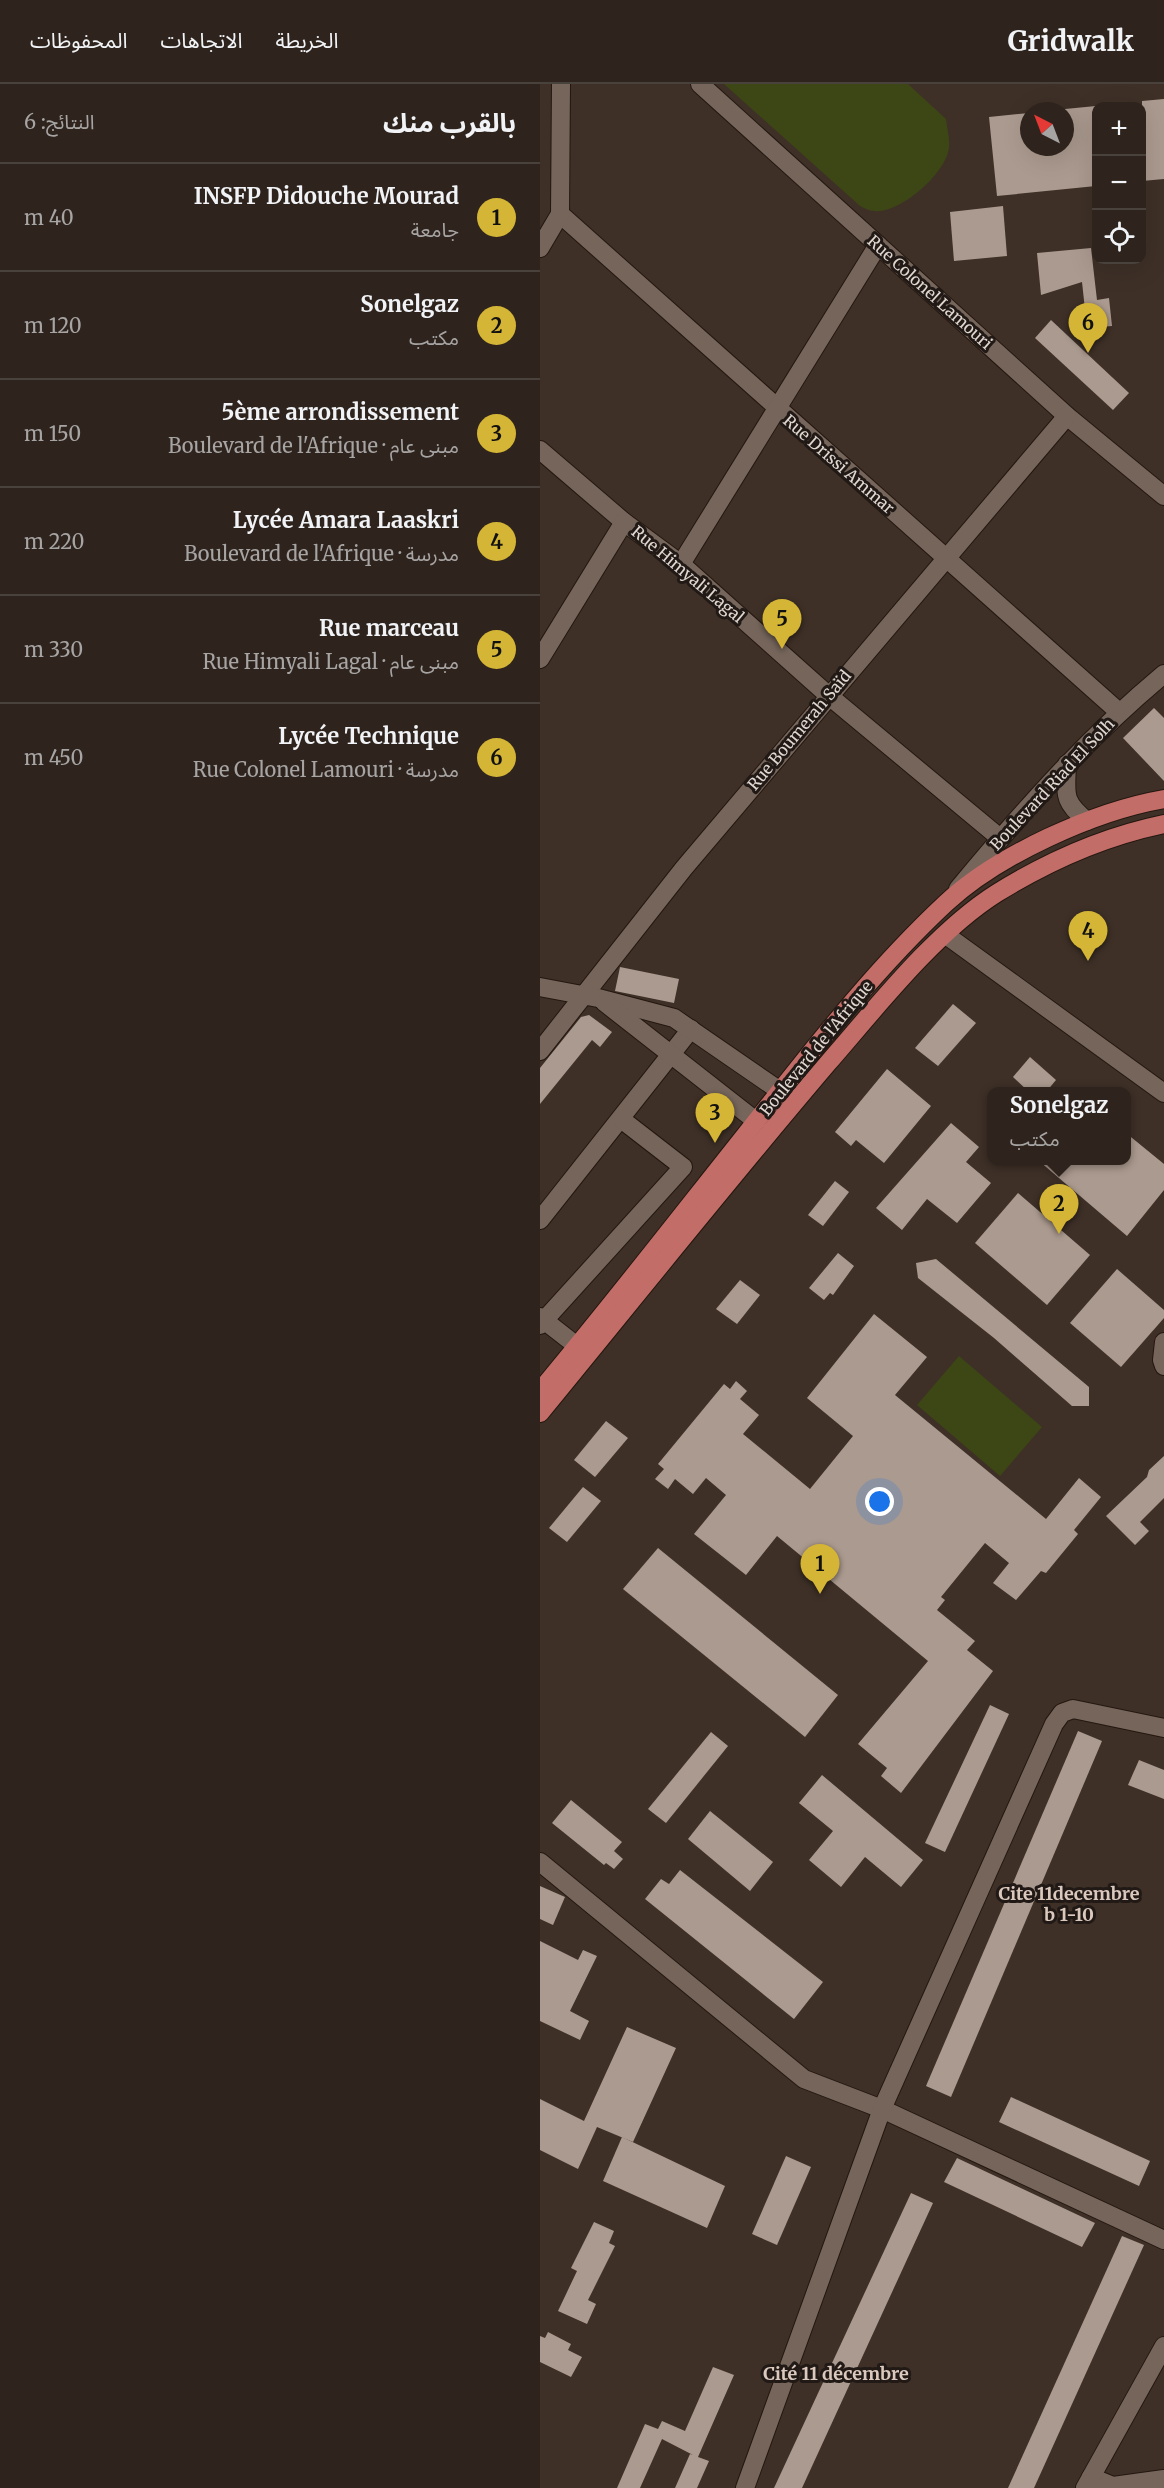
<!DOCTYPE html>
<html lang="ar">
<meta charset="utf-8">
<style>
body{margin:0;font-family:Merriweather,"Noto Sans Arabic",serif;background:#362c26;color:#f1f3f6;direction:rtl}
.controls{position:absolute;right:18px;top:18px;display:grid;overflow:hidden;border-radius:12px;box-shadow:0 6px 24px #0002}
.controls button{width:54px;height:54px;display:grid;place-items:center;padding:0;border:0;border-bottom:2px solid #49413b;background:#2e241d;color:#f1f3f6;font:30px sans-serif}
.compass{position:absolute;left:480px;top:18px;width:54px;height:54px;border-radius:50%;background:#2e241d;box-shadow:0 6px 24px #0002;rotate:318deg}
.you{position:absolute;left:340px;top:1418px;width:21px;height:21px;margin:-15px;border:4px solid #fff;border-radius:50%;background:#1a73e8;box-shadow:0 0 0 9px #1a73e833}
.badge{display:grid;place-items:center;width:39px;height:39px;border-radius:50%;background:#d5b535;color:#111;font-size:20px;font-weight:700}
.pin{position:absolute;translate:-50% -50px;filter:drop-shadow(0 2px 3px #0008)}
.pin::after{content:'';position:absolute;top:32px;width:21px;height:18px;background:inherit;clip-path:polygon(0 0,100% 0,50% 100%)}
.popup{position:absolute;left:447px;top:1003px;width:144px;height:78px;box-sizing:border-box;display:grid;place-content:center;border-radius:12px;background:#2e241d;filter:drop-shadow(0 2px 4px #0005);font-size:20px;white-space:nowrap;color:#a7a4a4}
.popup b{font-size:22px;color:#f1f3f6}
.popup::after{content:'';position:absolute;left:50%;top:100%;margin-left:-12px;border:12px solid transparent;border-top-color:#2e241d}
.list{margin:0;padding:0;list-style:none}
h2{display:flex;justify-content:space-between;align-items:center;height:78px;margin:0;padding:0 24px;font-size:26px}
h2 small{font-size:20px;font-weight:400;color:#a7a4a4}
.list li{display:grid;grid-template-columns:39px 1fr auto;gap:18px;align-items:center;box-sizing:border-box;height:108px;padding:0 24px;border-top:2px solid #49413b}
.list b{display:block;font-size:22px;white-space:nowrap}
.list p{margin:0;font-size:20px;white-space:nowrap;color:#a7a4a4}
.list em{font-size:20px;font-style:normal;color:#a7a4a4}
.icon{flex:none;width:33px;height:33px;fill:none;stroke:currentColor;stroke-width:2;stroke-linecap:round;stroke-linejoin:round}
.map{position:relative;flex:none;width:624px;height:2404px;overflow:hidden;direction:ltr}
header{display:flex;align-items:center;gap:36px;box-sizing:border-box;height:84px;padding:0 30px;background:#2e241d;border-bottom:2px solid #49413b}
header strong{font-size:28px}
nav{display:flex;gap:33px;margin-inline-start:auto;font-size:21px}
main{display:flex}
aside{flex:1;background:#2e241d}
.map>svg:first-child{display:block}
</style>
<header>
<strong>Gridwalk</strong>
<nav><a>الخريطة</a><a>الاتجاهات</a><a>المحفوظات</a></nav>
</header>
<main>
<div class="map">
<svg width="624" height="2404" viewBox="0 0 624 2404">
<rect width="100%" height="100%" fill="#3e3027"/>
<g fill="#3d4615">
<path d="M184 0H368L406 35C407 44 410 54 409 63 407 89 360 130 334 127 330 127 324 124 320 122Z"/>
<polygon points="419,1272 502,1343 460,1392 377,1321"/>
</g>
<g fill="#ab9a8f">
<polygon points="624,15 624,95 602,97 602,17"/>
<polygon points="556,22 556,102 457,112 449,33 489,29 489,63 525,63 525,25"/>
<polygon points="463,122 467,172 414,177 410,128"/>
<polygon points="551,164 557,216 569,214 572,242 547,244 542,198 501,211 497,169"/>
<polygon points="511,236 589,309 573,326 495,254"/>
<polygon points="614,624 624,634 624,697 583,654"/>
<polygon points="80,883 139,895 134,919 75,907"/>
<polygon points="413,920 436,939 398,982 375,964"/>
<polygon points="49,931 72,948 60,963 52,956 0,1020 0,984 41,933"/>
<polygon points="490,973 516,996 506,1008 489,1008 473,993"/>
<polygon points="347,985 391,1022 344,1079 316,1056 311,1062 295,1048"/>
<polygon points="411,1039 439,1063 426,1078 451,1099 417,1139 387,1115 362,1146 336,1124"/>
<polygon points="586,1049 624,1080 624,1106 587,1152 499,1077 586,1077"/>
<polygon points="295,1097 309,1108 283,1142 268,1131"/>
<polygon points="478,1109 550,1171 507,1221 435,1159"/>
<polygon points="298,1169 314,1182 293,1211 290,1209 284,1216 269,1204"/>
<polygon points="396,1175 549,1303 549,1322 532,1322 454,1254 378,1194 376,1179"/>
<polygon points="577,1185 624,1226 624,1234 581,1283 530,1239"/>
<polygon points="200,1196 220,1211 197,1240 176,1225"/>
<polygon points="334,1230 387,1273 355,1311 506,1435 539,1394 561,1413 534,1446 538,1450 506,1489 501,1487 476,1516 453,1499 469,1479 445,1459 401,1513 405,1516 397,1526 435,1557 427,1566 453,1587 361,1709 341,1692 347,1684 318,1660 388,1577 237,1452 206,1491 154,1450 186,1411 166,1394 153,1410 135,1395 128,1405 115,1395 124,1385 118,1380 184,1300 190,1305 196,1297 207,1307 200,1315 219,1331 203,1350 270,1405 313,1352 267,1314"/>
<polygon points="66,1337 88,1354 55,1393 34,1376"/>
<polygon points="624,1372 624,1414 600,1438 609,1447 595,1461 566,1432 607,1393 609,1386"/>
<polygon points="43,1403 61,1417 27,1458 9,1444"/>
<polygon points="118,1464 298,1611 265,1653 83,1505"/>
<polygon points="450,1621 469,1630 405,1768 385,1759"/>
<polygon points="538,1647 562,1657 411,2013 386,2002"/>
<polygon points="171,1648 188,1662 126,1739 108,1725"/>
<polygon points="599,1676 624,1686 624,1715 588,1701"/>
<polygon points="282,1691 383,1776 361,1803 325,1773 301,1803 269,1776 293,1747 259,1719"/>
<polygon points="31,1716 82,1758 74,1767 83,1775 74,1785 66,1779 64,1781 12,1739"/>
<polygon points="170,1727 233,1778 210,1807 148,1755"/>
<polygon points="140,1786 283,1898 254,1935 105,1815 121,1795 129,1800"/>
<polygon points="0,1802 25,1813 13,1841 0,1835"/>
<polygon points="0,1857 38,1876 43,1866 57,1872 30,1927 49,1937 40,1956 0,1937"/>
<polygon points="87,1943 136,1964 93,2058 57,2043 38,2085 0,2066 0,2015 44,2037"/>
<polygon points="471,2013 610,2077 599,2102 459,2038"/>
<polygon points="82,2053 185,2102 167,2144 63,2097"/>
<polygon points="246,2072 271,2083 237,2161 212,2150"/>
<polygon points="417,2074 555,2139 542,2163 404,2098"/>
<polygon points="371,2109 393,2119 262,2404 234,2404"/>
<polygon points="54,2138 74,2147 69,2159 75,2162 48,2216 56,2220 47,2240 18,2227 37,2187 31,2184"/>
<polygon points="582,2152 604,2161 494,2404 468,2404"/>
<polygon points="8,2248 31,2260 28,2266 42,2273 31,2293 0,2278 0,2252 5,2254"/>
<polygon points="173,2283 194,2291 158,2373 169,2377 157,2404 135,2404 150,2370 153,2371 122,2355 100,2404 77,2404 105,2340 118,2345 122,2337 145,2347"/>
</g>
<g fill="none" stroke-linecap="round" stroke-linejoin="round">
<defs>
<g id="street">
<polyline points="160,0 527,332 624,412"/>
<polyline points="20,130 579,628"/>
<polyline points="0,164 20,130 21,0"/>
<polyline points="0,366 84,438 141,480 288,611 460,754"/>
<polyline points="141,480 338,161"/>
<polyline points="0,575 84,438"/>
<path d="M527 680C526 710 522 717 547 737"/>
<path d="M418 805C482 728 547 654 624 590"/>
<polyline points="406,851 624,1009"/>
<polyline points="0,967 144,784 527,332"/>
<polyline points="0,1136 151,945"/>
<polyline points="0,1233 37,1262"/>
<polyline points="0,1241 143,1083 81,1035"/>
<polyline points="624,1258 622,1276 624,1282"/>
<polyline points="0,1778 264,1995 342,2025 624,2156"/>
<polyline points="551,2393 573,2402 624,2395"/>
<polyline points="205,2404 342,2025 514,1640 522,1629 533,1625 624,1644"/>
<polyline points="545,2404 624,2262"/>
</g>
<g id="secondary">
<polyline points="0,903 58,914 134,934 240,1007"/>
<polyline points="64,918 216,1037"/>
</g>
<g id="primary">
<path d="M0 1307C72 1221 140 1133 210 1045 272 967 332 888 406 819 458 771 554 727 624 715"/>
<path d="M0 1329C96 1212 190 1094 288 979 336 924 395 848 457 809 507 778 566 752 624 740"/>
</g>
</defs>
<use href="#street" stroke="#24170f" stroke-width="20"/>
<use href="#secondary" stroke="#24170f" stroke-width="20"/>
<use href="#primary" stroke="#24170f" stroke-width="20"/>
<use href="#street" stroke="#75655b" stroke-width="18"/>
<use href="#secondary" stroke="#75655b" stroke-width="18"/>
<use href="#primary" stroke="#c36d68" stroke-width="18"/>
</g>
<g text-anchor="middle" dominant-baseline="central" stroke-width="6" stroke-linejoin="round" paint-order="stroke">
<g font-size="16" fill="#e1d7d1" stroke="#201915">
<text transform="translate(390 208) rotate(42)">Rue Colonel Lamouri</text>
<text transform="translate(299 380) rotate(41)">Rue Drissi Ammar</text>
<text transform="translate(148 490) rotate(40)">Rue Himyali Lagal</text>
<text transform="translate(259 646) rotate(-50)">Rue Boumerah Saïd</text>
<text transform="translate(512 700) rotate(-47)">Boulevard Riad El Solh</text>
<text transform="translate(276 964) rotate(-51)">Boulevard de l'Afrique</text>
</g>
<g font-size="18" font-weight="bold" fill="#dcc9be" stroke="#201915">
<text x="529" y="1809">Cite 11decembre<tspan x="529" dy="21">b 1-10</tspan></text>
<text x="296" y="2289">Cité 11 décembre</text>
</g>
</g>
</svg>
<div class="controls">
<button>+</button>
<button>−</button>
<button><svg class="icon" aria-label="locate" viewBox="0 0 24 24"><circle cx="12" cy="12" r="6"/><path d="M12 2v4M12 18v4M2 12h4M18 12h4"/></svg></button>
</div>
<svg class="compass" viewBox="-18 -18 36 36"><path d="M0-13l5 13h-10z" fill="#e53935"/><path d="M0 13l5-13h-10z" fill="#a7a4a4"/></svg>
<div class="you"></div>
<div class="pin badge" style="left:280px;top:1510px">1</div>
<div class="pin badge" style="left:519px;top:1150px">2</div>
<div class="popup"><b>Sonelgaz</b>مكتب</div>
<div class="pin badge" style="left:175px;top:1059px">3</div>
<div class="pin badge" style="left:548px;top:877px">4</div>
<div class="pin badge" style="left:242px;top:565px">5</div>
<div class="pin badge" style="left:548px;top:269px">6</div>
</div>
<aside>
<h2>بالقرب منك<small>النتائج: 6</small></h2>
<ul class="list">
<li><span class="badge">1</span><div><b>INSFP Didouche Mourad</b><p>جامعة</p></div><em>40 m</em></li>
<li><span class="badge">2</span><div><b>Sonelgaz</b><p>مكتب</p></div><em>120 m</em></li>
<li><span class="badge">3</span><div><b>5ème arrondissement</b><p>مبنى عام · Boulevard de l'Afrique</p></div><em>150 m</em></li>
<li><span class="badge">4</span><div><b>Lycée Amara Laaskri</b><p>مدرسة · Boulevard de l'Afrique</p></div><em>220 m</em></li>
<li><span class="badge">5</span><div><b>Rue marceau</b><p>مبنى عام · Rue Himyali Lagal</p></div><em>330 m</em></li>
<li><span class="badge">6</span><div><b>Lycée Technique</b><p>مدرسة · Rue Colonel Lamouri</p></div><em>450 m</em></li>
</ul>
</aside>
</main>
